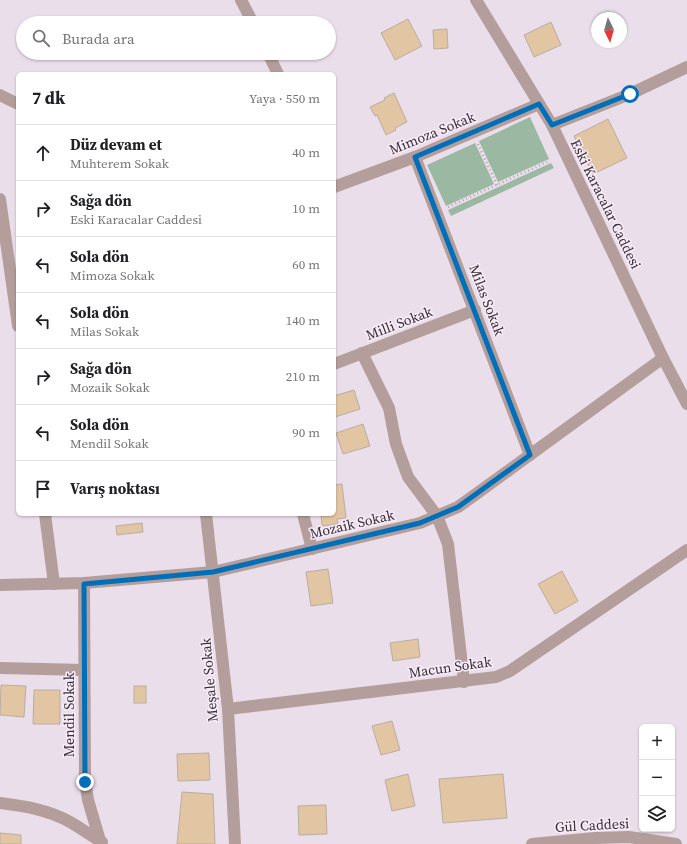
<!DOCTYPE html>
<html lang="tr">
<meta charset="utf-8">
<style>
body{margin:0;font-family:"Source Serif 4",serif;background:#f2f2f2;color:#202124}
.controls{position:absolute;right:12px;bottom:12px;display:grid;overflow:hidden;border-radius:6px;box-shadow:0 1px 3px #0004}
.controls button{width:36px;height:36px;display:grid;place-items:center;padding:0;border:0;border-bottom:1px solid #e0e0e0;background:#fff;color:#202124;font:20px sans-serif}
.compass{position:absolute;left:591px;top:12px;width:36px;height:36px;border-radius:50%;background:#fff;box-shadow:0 1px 3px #0004;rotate:175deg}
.stop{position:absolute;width:12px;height:12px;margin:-9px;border:3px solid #006fba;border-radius:50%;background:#fff}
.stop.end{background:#006fba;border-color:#fff;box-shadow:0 1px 4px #0008}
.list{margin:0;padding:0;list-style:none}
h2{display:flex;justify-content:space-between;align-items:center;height:52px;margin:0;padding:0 16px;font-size:17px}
h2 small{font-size:13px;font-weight:400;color:#757577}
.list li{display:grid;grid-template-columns:26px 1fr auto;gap:12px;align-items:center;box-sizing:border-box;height:56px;padding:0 16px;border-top:1px solid #e0e0e0}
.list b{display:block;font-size:15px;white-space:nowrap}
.list p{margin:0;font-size:13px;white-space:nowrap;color:#757577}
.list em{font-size:13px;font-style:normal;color:#757577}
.icon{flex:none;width:22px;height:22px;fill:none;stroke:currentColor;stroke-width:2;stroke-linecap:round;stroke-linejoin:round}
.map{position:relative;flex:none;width:687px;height:844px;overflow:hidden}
.search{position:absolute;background:#fff;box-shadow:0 1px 3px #0004;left:16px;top:16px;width:320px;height:44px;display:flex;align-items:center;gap:10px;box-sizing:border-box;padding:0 14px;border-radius:22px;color:#757577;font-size:15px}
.panel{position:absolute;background:#fff;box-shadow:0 1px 3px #0004;left:16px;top:72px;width:320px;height:444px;border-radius:6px}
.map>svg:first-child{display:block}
</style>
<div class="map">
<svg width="687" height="844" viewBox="0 0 687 844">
<rect width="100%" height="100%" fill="#ebdeeb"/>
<g fill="#9bb8a3">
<polygon points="530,117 549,159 498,182 479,141"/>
<polygon points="475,143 494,184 446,206 427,165"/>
<polygon points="551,163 554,168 451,216 448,210"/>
</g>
<g fill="#e2c5a3" stroke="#b9ada0">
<polygon points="408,19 422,46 395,60 381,33"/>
<polygon points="551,22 561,45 534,57 524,35"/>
<polygon points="447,29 448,48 434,49 433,30"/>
<polygon points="394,93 407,122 395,128 396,130 386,135 377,115 375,116 370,107 385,100 384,98"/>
<polygon points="608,119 627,158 593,174 574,136"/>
<polygon points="354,390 360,409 335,417 334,396"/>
<polygon points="363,424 370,446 343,454 336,433"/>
<polygon points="342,484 346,518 337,519 338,524 322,526 321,514 334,514 334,485"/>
<polygon points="142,523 143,532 117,535 116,526"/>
<polygon points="328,569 333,603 311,606 306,572"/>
<polygon points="562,571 578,601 555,614 538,584"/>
<polygon points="418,639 420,657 393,661 390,643"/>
<polygon points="1,685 26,686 24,717 0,715"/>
<rect x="134" y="686" width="12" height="17"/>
<polygon points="34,690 60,690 60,724 33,724"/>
<polygon points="392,721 400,750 381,755 372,726"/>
<polygon points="209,753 210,780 178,781 177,754"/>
<polygon points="408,774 415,806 392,811 385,780"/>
<polygon points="503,774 507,818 443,823 439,779"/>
<polygon points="182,792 213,794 215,844 177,844"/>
<polygon points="326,805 327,834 299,835 298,806"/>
<polygon points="0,833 21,835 21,844 0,844"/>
</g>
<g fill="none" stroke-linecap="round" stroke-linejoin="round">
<g stroke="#aea4ae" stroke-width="2.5" stroke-dasharray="1 3" stroke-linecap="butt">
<polyline points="478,144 497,185"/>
<polyline points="448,207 549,161"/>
</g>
<g stroke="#b39e9b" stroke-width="12">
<polyline points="241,0 253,23"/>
<polyline points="476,0 552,125 663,358 687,404"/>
<polyline points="268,53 278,74"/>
<polyline points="0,95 18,104"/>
<polyline points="552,125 630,94 687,67"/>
<polyline points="415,157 530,455"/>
<polyline points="334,187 415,157 539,104"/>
<polyline points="0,199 18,326"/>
<polyline points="362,353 389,408 396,444 408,477 437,516 448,544 464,682"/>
<polyline points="334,364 475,310"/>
<polyline points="45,514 54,584"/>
<polyline points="206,514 228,709 235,844"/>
<polyline points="303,514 312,549"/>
<polyline points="84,583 85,781 88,800 101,844"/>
<polyline points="0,585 84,583 213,572 420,523 458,507 472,497 663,358"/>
<polyline points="0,668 84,670"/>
<polyline points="228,709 496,677 510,671 687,550"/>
<path d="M0 803C24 806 49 810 70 822 81 828 91 836 102 842"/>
<polyline points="532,844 595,838 629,837 676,844"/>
</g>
</g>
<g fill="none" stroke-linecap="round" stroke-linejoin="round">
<polyline stroke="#006fba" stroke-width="5" points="85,782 84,584 213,572 420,523 458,507 530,455 415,157 539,104 552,125 630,94"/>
</g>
<g text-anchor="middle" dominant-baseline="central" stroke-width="3" stroke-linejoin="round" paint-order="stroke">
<g font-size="14" fill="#353035" stroke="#f9ebf8">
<text transform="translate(432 133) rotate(-22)">Mimoza Sokak</text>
<text transform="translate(606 204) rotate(64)">Eski Karacalar Caddesi</text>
<text transform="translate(487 300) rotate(69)">Milas Sokak</text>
<text transform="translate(399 323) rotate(-21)">Milli Sokak</text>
<text transform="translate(352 524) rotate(-13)">Mozaik Sokak</text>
<text transform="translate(450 667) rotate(-8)">Macun Sokak</text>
<text transform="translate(209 680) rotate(-95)">Meşale Sokak</text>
<text transform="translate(69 715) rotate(-90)">Mendil Sokak</text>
<text transform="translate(592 825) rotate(-3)">Gül Caddesi</text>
</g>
</g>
</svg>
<div class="controls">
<button>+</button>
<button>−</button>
<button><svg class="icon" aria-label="layers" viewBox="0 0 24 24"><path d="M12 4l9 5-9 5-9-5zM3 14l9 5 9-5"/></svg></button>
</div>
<svg class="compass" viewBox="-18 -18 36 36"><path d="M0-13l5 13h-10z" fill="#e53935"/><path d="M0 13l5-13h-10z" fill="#757577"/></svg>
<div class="stop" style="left:630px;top:94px"></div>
<div class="stop end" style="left:85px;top:782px"></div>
<div class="search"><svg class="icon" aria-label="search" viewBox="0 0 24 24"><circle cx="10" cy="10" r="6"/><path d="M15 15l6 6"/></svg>Burada ara</div>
<section class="panel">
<h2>7 dk<small>Yaya · 550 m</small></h2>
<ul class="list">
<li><svg class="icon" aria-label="ahead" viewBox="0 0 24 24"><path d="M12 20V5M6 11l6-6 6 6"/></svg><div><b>Düz devam et</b><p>Muhterem Sokak</p></div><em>40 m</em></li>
<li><svg class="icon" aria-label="right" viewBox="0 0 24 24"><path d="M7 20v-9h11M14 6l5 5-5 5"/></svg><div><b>Sağa dön</b><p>Eski Karacalar Caddesi</p></div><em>10 m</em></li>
<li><svg class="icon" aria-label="left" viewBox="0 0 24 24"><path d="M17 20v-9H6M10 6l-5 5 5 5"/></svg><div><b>Sola dön</b><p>Mimoza Sokak</p></div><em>60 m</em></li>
<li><svg class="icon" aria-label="left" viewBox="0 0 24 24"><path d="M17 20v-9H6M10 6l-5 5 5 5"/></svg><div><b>Sola dön</b><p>Milas Sokak</p></div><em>140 m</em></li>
<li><svg class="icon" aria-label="right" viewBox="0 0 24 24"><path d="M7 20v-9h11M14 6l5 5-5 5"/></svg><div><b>Sağa dön</b><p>Mozaik Sokak</p></div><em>210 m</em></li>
<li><svg class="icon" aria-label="left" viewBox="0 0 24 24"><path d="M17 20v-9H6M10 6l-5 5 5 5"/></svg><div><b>Sola dön</b><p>Mendil Sokak</p></div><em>90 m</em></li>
<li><svg class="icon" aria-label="arrive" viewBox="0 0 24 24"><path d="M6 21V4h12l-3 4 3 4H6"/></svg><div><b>Varış noktası</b></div></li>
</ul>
</section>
</div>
